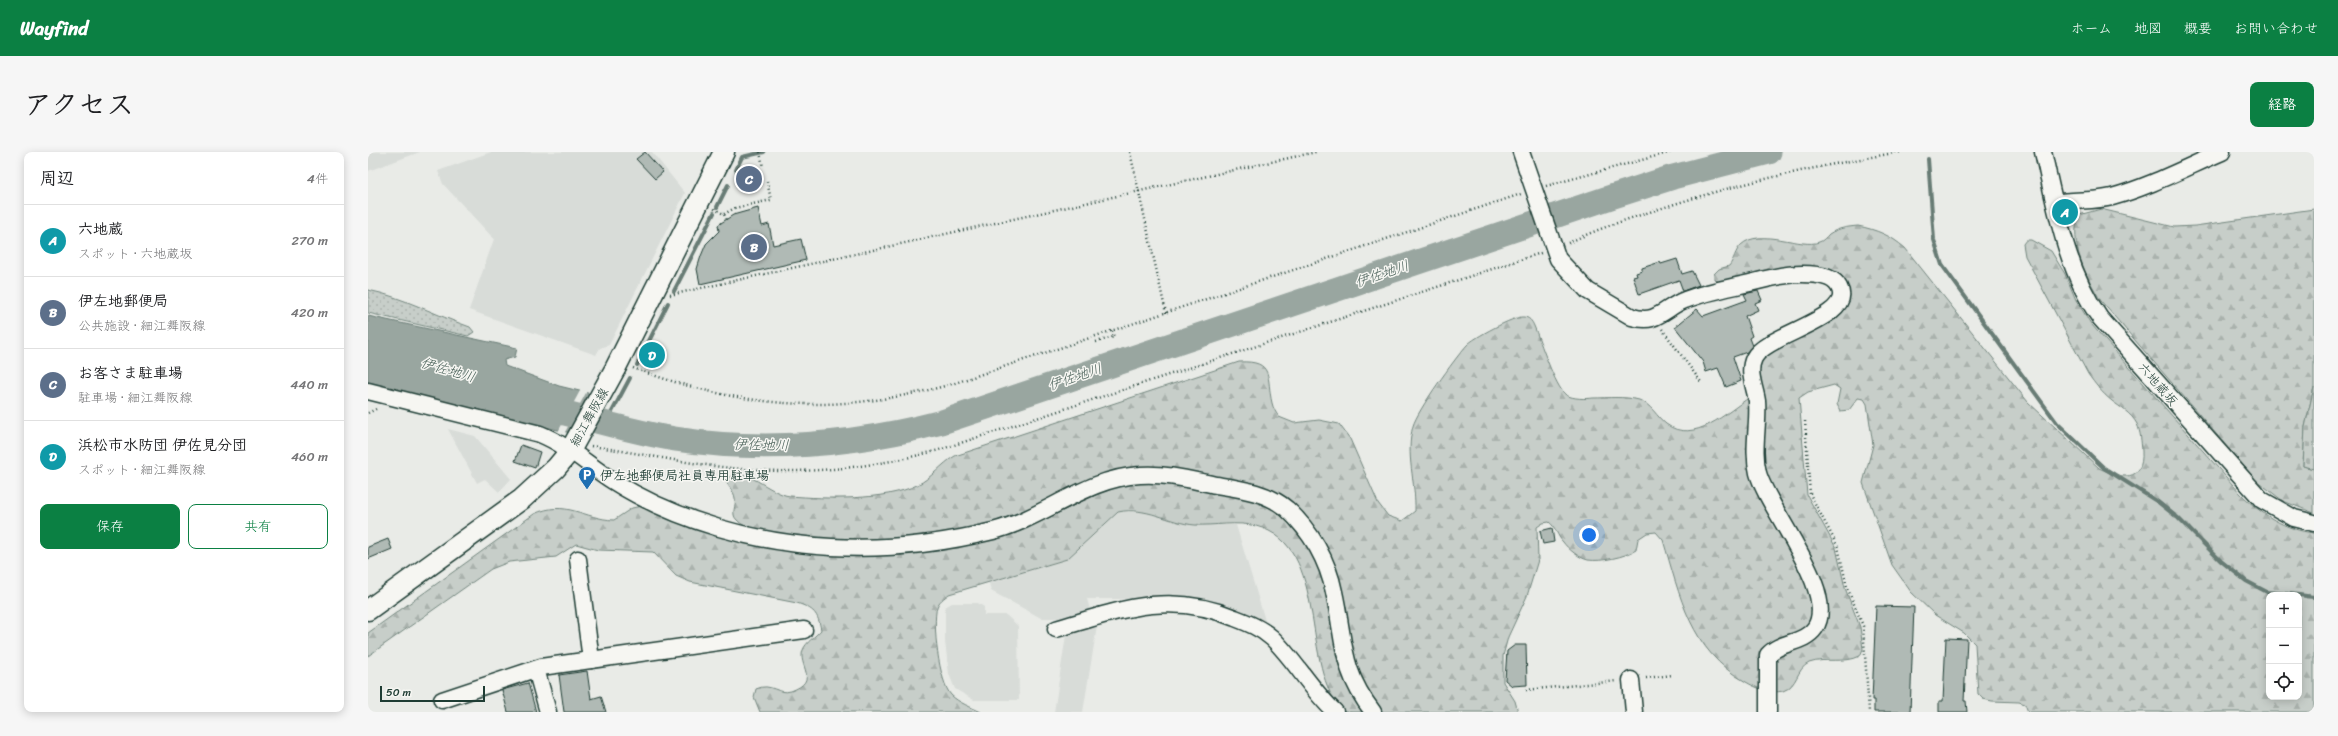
<!DOCTYPE html>
<html lang="ja">
<meta charset="utf-8">
<style>
body{margin:0;font-family:Sriracha,"Klee One",sans-serif;background:#f6f6f6;color:#202124}
.controls{position:absolute;right:12px;bottom:12px;display:grid;overflow:hidden;border-radius:8px;box-shadow:0 2px 10px #0003}
.controls button{width:36px;height:36px;display:grid;place-items:center;padding:0;border:0;border-bottom:1px solid #e0e0e0;background:#fff;color:#202124;font:20px sans-serif}
.scale{position:absolute;left:12px;bottom:10px;width:105px;box-sizing:border-box;padding-left:4px;border:2px solid #1f3d34;border-top:0;font-size:11px;line-height:14px;white-space:nowrap;color:#1f3d34;-webkit-text-stroke:3px #f6f6f2;paint-order:stroke}
.you{position:absolute;left:1221px;top:383px;width:14px;height:14px;margin:-10px;border:3px solid #fff;border-radius:50%;background:#1a73e8;box-shadow:0 0 0 6px #1a73e833}
.badge{display:grid;place-items:center;width:26px;height:26px;border-radius:50%;background:#0b8043;color:#fff;font-size:13px;font-weight:700}
.pin{position:absolute;translate:-50% -50%;border:2px solid #fff;box-shadow:0 1px 4px #0006}
.list{margin:0;padding:0;list-style:none}
h2{display:flex;justify-content:space-between;align-items:center;height:52px;margin:0;padding:0 16px;font-size:17px}
h2 small{font-size:13px;font-weight:400;color:#757577}
.list li{display:grid;grid-template-columns:26px 1fr auto;gap:12px;align-items:center;box-sizing:border-box;height:72px;padding:0 16px;border-top:1px solid #e0e0e0}
.list b{display:block;font-size:15px;white-space:nowrap}
.list p{margin:0;font-size:13px;white-space:nowrap;color:#757577}
.list em{font-size:13px;font-style:normal;color:#757577}
.actions{display:flex;gap:8px;padding:12px 16px}
.actions a{flex:1;padding:9px 0;border:1px solid #0b8043;border-radius:8px;text-align:center;font-size:14px;color:#0b8043}
.actions .main{background:#0b8043;color:#fff}
.icon{flex:none;width:22px;height:22px;fill:none;stroke:currentColor;stroke-width:2;stroke-linecap:round;stroke-linejoin:round}
.map{position:relative;flex:none;width:1946px;height:560px;overflow:hidden;border-radius:8px}
header{display:flex;align-items:center;gap:24px;box-sizing:border-box;height:56px;padding:0 20px;background:#0b8043;color:#fff}
header strong{font-size:19px}
nav{display:flex;gap:22px;margin-inline-start:auto;font-size:14px}
.intro{display:flex;align-items:center;justify-content:space-between;box-sizing:border-box;height:96px;padding:0 24px}
h1{margin:0;font-size:28px}
.button{padding:10px 18px;border-radius:8px;background:#0b8043;color:#fff;font-size:14px;font-weight:700}
main{display:flex;gap:24px;padding:0 24px}
aside{flex:1;background:#fff;border-radius:8px;box-shadow:0 2px 10px #0003}
.map>svg:first-child{display:block}
</style>
<header>
<strong>Wayfind</strong>
<nav><a>ホーム</a><a>地図</a><a>概要</a><a>お問い合わせ</a></nav>
</header>
<div class="intro"><h1>アクセス</h1><a class="button">経路</a></div>
<main>
<aside>
<h2>周辺<small>4件</small></h2>
<ul class="list">
<li><span class="badge" style="background:#0f9aa8">A</span><div><b>六地蔵</b><p>スポット · 六地蔵坂</p></div><em>270 m</em></li>
<li><span class="badge" style="background:#5c6f8a">B</span><div><b>伊左地郵便局</b><p>公共施設 · 細江舞阪線</p></div><em>420 m</em></li>
<li><span class="badge" style="background:#5c6f8a">C</span><div><b>お客さま駐車場</b><p>駐車場 · 細江舞阪線</p></div><em>440 m</em></li>
<li><span class="badge" style="background:#0f9aa8">D</span><div><b>浜松市水防団 伊佐見分団</b><p>スポット · 細江舞阪線</p></div><em>460 m</em></li>
</ul>
<div class="actions"><a class="main">保存</a><a>共有</a></div>
</aside>
<div class="map">
<svg width="1946" height="560" viewBox="0 0 1946 560">
<defs>
<pattern id="grass-dots" width="8" height="8" patternUnits="userSpaceOnUse"><rect width="8" height="8" fill="#c7cec9"/><path d="M2 2h.1M6 6h.1" fill="none" stroke="#aab2ad" stroke-width="1.8" stroke-linecap="round"/></pattern>
<pattern id="forest-firs" width="22" height="20" patternUnits="userSpaceOnUse"><rect width="22" height="20" fill="#c7cec9"/><path d="M5 1l3.5 6h-7zM16 11l3.5 6h-7z" fill="#aab2ad"/></pattern>
<pattern id="cemetery-stones" width="16" height="16" patternUnits="userSpaceOnUse"><rect width="16" height="16" fill="#c7cec9"/><path d="M2 7V4a2 2 0 0 1 4 0v3zM10 15v-3a2 2 0 0 1 4 0v3z" fill="#aab2ad"/></pattern>
</defs>
<rect width="100%" height="100%" fill="#e9ebe7"/>
<filter id="ink" filterUnits="userSpaceOnUse"><feTurbulence type="fractalNoise" baseFrequency=".025" numOctaves="2"/><feDisplacementMap in="SourceGraphic" scale="8" xChannelSelector="R" yChannelSelector="G"/><feConvolveMatrix kernelMatrix="1 2 1 2 8 2 1 2 1" color-interpolation-filters="sRGB"/></filter>
<g filter="url(#ink)">
<g fill="#d8dcd8">
<polygon points="0,0 52,0 0,19"/>
<polygon points="123,0 284,0 317,41 241,193 232,196 228,203 101,158 126,87 75,32 70,19"/>
<polygon points="80,277 107,284 143,327 131,340 117,327 109,331"/>
<polygon points="750,360 778,360 827,373 868,373 899,475 822,447 719,447 723,461 693,466 673,466 623,439 621,431 699,407"/>
<polygon points="584,451 610,451 616,455 616,463 638,463 650,474 651,548 606,548 587,537 581,522 577,490 577,455"/>
<polygon points="730,468 715,560 686,560 699,477"/>
</g>
<path fill="url(#grass-dots)" stroke="#73867e" d="M0 138C35 145 67 163 102 175L106 180 100 184 0 161Z"/>
<g fill="url(#forest-firs)" stroke="#73867e" fill-rule="evenodd">
<path d="M1733 57 1806 75 1827 74 1946 57V235L1937 275 1935 314 1946 317V361L1915 349 1888 328 1733 149C1719 126 1700 90 1711 63Z"/>
<path d="M1490 74C1509 78 1522 83 1537 96L1660 250 1731 316C1753 327 1776 331 1774 299 1773 289 1773 281 1769 272 1763 261 1753 256 1744 249 1734 241 1727 232 1720 222L1657 104 1655 92 1658 88H1663L1683 99 1697 122 1708 148 1723 172 1873 342C1893 362 1917 378 1946 381V560H1660L1657 552 1651 550 1624 549 1615 547 1610 542 1607 492 1596 481 1567 463 1543 440 1524 413 1495 331 1505 293 1499 252 1496 247 1490 246 1481 258 1472 259 1469 252 1472 237 1466 233 1440 240 1431 246 1439 343 1468 396 1477 436 1492 475 1495 497 1492 504C1477 512 1458 505 1441 511 1428 517 1430 534 1415 539 1403 542 1388 536 1378 530 1322 499 1312 444 1295 388L1288 380 1279 381 1270 387 1268 398C1257 405 1233 410 1220 408 1211 406 1200 397 1195 390 1189 384 1188 375 1181 370L1175 371 1169 375 1170 408 1159 444 1140 485 1135 504V530L1147 549 1150 560H1014L995 530 984 506 974 441 905 339 894 334 773 315C719 321 675 357 624 372 558 391 476 393 408 381 395 379 378 378 369 368 362 362 369 353 367 346 366 338 359 335 358 327 378 312 401 342 422 344 458 347 516 349 549 333 564 326 573 312 587 304L871 210C907 208 898 226 904 251 905 256 908 261 911 265L926 271 951 268 971 272 982 287 1010 351 1020 364 1034 369 1047 359C1048 330 1037 303 1045 274 1049 259 1087 206 1099 193 1105 186 1146 164 1155 165 1161 165 1164 169 1166 174 1172 188 1187 235 1198 243 1205 247 1218 247 1225 246 1240 246 1256 244 1271 248 1283 252 1289 265 1298 272 1326 293 1359 260 1382 245L1392 203 1458 170 1472 128 1353 131 1346 127V122L1351 117 1361 114C1366 108 1367 99 1373 93 1392 75 1434 97 1451 90 1455 89 1458 85 1461 82 1470 76 1479 75 1490 74ZM1901 443H1931V545H1901Z"/>
<path d="M773 330H791L889 348 915 364 939 394 952 418 960 444 970 510 975 524 996 560H976C930 517 964 394 888 374 869 369 846 374 827 373 801 371 778 354 750 360L699 407 581 442C576 446 571 449 569 455 564 472 571 530 583 543 591 551 603 555 613 560H392L386 545 388 537C403 530 410 543 423 539 453 528 429 514 435 498 438 490 447 485 453 478 450 461 446 457 429 451L322 430 308 424 285 400 230 398 208 392 188 405 141 410 123 417 0 504V481L166 362C198 347 216 367 246 368L264 356 274 354 395 394 627 386C644 381 660 376 676 368 709 353 737 334 773 330Z"/>
</g>
<polygon fill="url(#cemetery-stones)" stroke="#73867e" points="1946,235 1946,317 1935,314 1937,275"/>
<polygon fill="#99a6a0" stroke="#687c75" points="0,164 149,196 147,205 136,208 137,214 191,234 228,243 207,282 0,233"/>
<polygon fill="#e9ebe7" points="213,237 219,239 196,282 190,280"/>
<g fill="none" stroke-linecap="round" stroke-linejoin="round">
<g stroke="#687c75" stroke-width="4">
<polyline points="1560,7 1566,88 1574,113 1689,271 1736,316 1790,350 1810,366 1853,409 1878,429 1899,440 1931,443"/>
<polyline points="368,18 374,5 396,0"/>
<polyline points="349,55 360,33"/>
<polyline points="306,139 346,61"/>
<polyline points="269,213 300,151"/>
<polyline points="238,271 262,226"/>
<polyline points="1931,443 1946,445"/>
</g>
<path stroke="#99a6a0" stroke-width="25" d="M197 261C234 270 270 281 307 287 397 301 486 293 574 270L1243 45 1305 25 1401 0"/>
</g>
<g fill="#b0bab5" stroke="#1f3d34">
<polygon points="277,0 295,20 287,27 268,7"/>
<polygon points="390,56 394,74 401,72 405,93 433,87 438,108 332,132 329,117 333,104 338,92 351,79 350,73 365,63"/>
<polygon points="1309,107 1314,122 1324,119 1331,133 1315,139 1311,128 1271,142 1265,125 1269,124 1268,121 1274,119 1274,116 1292,110 1293,112"/>
<polygon points="1390,139 1394,148 1387,151 1390,158 1377,164 1384,184 1381,186 1384,194 1379,200 1365,205 1373,229 1358,235 1350,216 1338,220 1335,210 1307,175 1329,157 1335,164 1379,148 1376,142"/>
<polygon points="283,193 294,198 286,214 275,209"/>
<polygon points="153,293 172,300 167,316 147,309"/>
<polygon points="1184,376 1186,390 1175,392 1172,379"/>
<polygon points="20,387 24,397 0,407 0,395"/>
<polygon points="1508,454 1546,455 1542,560 1506,560 1506,548 1504,548"/>
<polygon points="1578,486 1599,487 1596,549 1598,549 1599,560 1571,560 1571,549 1575,549"/>
<polygon points="1147,493 1158,493 1159,533 1144,534 1137,528 1139,499"/>
<polygon points="219,519 223,547 233,544 238,560 196,560 191,523"/>
<polygon points="160,531 168,560 140,560 134,538"/>
</g>
<g fill="none" stroke-linecap="round" stroke-linejoin="round">
<defs>
<g id="minor">
<path d="M1153 0 1190 107 1220 139 1264 165C1271 167 1277 168 1284 166 1296 162 1305 152 1317 148 1340 139 1366 135 1390 129 1405 125 1419 122 1434 122 1446 122 1465 123 1471 135 1488 166 1398 182 1386 206 1379 220 1387 235 1389 249 1391 273 1384 297 1390 321 1400 358 1471 441 1447 476 1436 492 1412 489 1400 503V560"/>
<path d="M1675 0C1688 56 1698 118 1732 166L1894 348 1926 366 1946 371"/>
<path d="M1687 51C1706 47 1725 50 1744 45 1781 35 1819 15 1854 0"/>
<path d="M0 239 172 282C199 293 220 313 245 329 308 369 388 391 463 395 517 398 572 392 625 379 676 366 718 326 772 323 797 321 823 328 848 333 873 337 899 340 919 357 943 379 960 409 966 440 977 489 972 517 1005 560"/>
<polyline points="210,407 223,508"/>
<path d="M688 477C751 458 802 438 867 466 880 471 893 476 904 486 927 508 943 538 967 560"/>
<polyline points="168,517 180,560"/>
<polyline points="1263,528 1266,560"/>
<polyline points="74,548 173,515 436,478"/>
</g>
<polyline id="major" points="0,458 154,347 188,316 202,299 247,217 356,0"/>
</defs>
<use href="#minor" stroke="#1f3d34" stroke-width="19"/>
<use href="#major" stroke="#1f3d34" stroke-width="23"/>
<g stroke="#1f3d34" stroke-width="2.5" stroke-dasharray="1 3" stroke-linecap="butt">
<polyline points="392,0 395,15"/>
<polyline points="762,0 798,161"/>
<polyline points="1178,34 1303,0"/>
<polyline points="346,57 356,62 358,67"/>
<polyline points="356,62 367,56 403,48 399,29"/>
<path d="M1200 91C1229 77 1260 67 1291 57 1370 31 1450 14 1532 0"/>
<polyline points="302,143 948,0"/>
<polyline points="1294,177 1333,230"/>
<polyline points="728,190 746,185 744,179"/>
<path d="M265 216C377 257 469 264 584 232L1153 42"/>
<polyline points="0,261 8,257"/>
<polyline points="1437,269 1442,342 1470,395 1479,435 1495,474 1501,560"/>
<path d="M223 294C278 302 333 315 388 318 450 322 511 314 571 298L1173 101"/>
<polyline points="1278,526 1305,523"/>
<polyline points="1158,538 1249,529"/>
</g>
<use href="#minor" stroke="#f6f6f2" stroke-width="16"/>
<use href="#major" stroke="#f6f6f2" stroke-width="20"/>
</g>
</g>
<defs>
<symbol id="parking-pin" viewBox="-11 -11 22 30"><path d="M0 17L-7.5 6A9.5 9.5 0 1 1 7.5 6Z" fill="#1f6fb2" stroke="#f6f6f2"/><path d="M-3.5-5.5H1a3.5 3.5 0 0 1 0 7H-1V5.5H-3.5ZM-1-3.4V-.6H.8a1.4 1.4 0 0 0 0-2.8Z" fill="#fff"/></symbol>
</defs>
<g fill-rule="evenodd">
<use href="#parking-pin" x="209" y="313" width="20" height="27"/>
</g>
<g text-anchor="middle" dominant-baseline="central" stroke-width="3" stroke-linejoin="round" paint-order="stroke">
<g font-size="13" fill="#1f3d34" stroke="#f6f6f2">
<text transform="translate(1790 232) rotate(49)">六地蔵坂</text>
<text transform="translate(221 265) rotate(-61)">細江舞阪線</text>
</g>
<g font-size="13" font-weight="bold" fill="#1f3d34" stroke="#f6f6f2" text-anchor="start">
<text x="232" y="323">伊左地郵便局社員専用駐車場</text>
</g>
<g font-size="14" font-style="italic" fill="#445c54" stroke="#f6f6f2">
<text transform="translate(1014 122) rotate(-19)">伊佐地川</text>
<text transform="translate(80 218) rotate(16)">伊佐地川</text>
<text transform="translate(707 225) rotate(-19)">伊佐地川</text>
<text transform="translate(393 293) rotate(1)">伊佐地川</text>
</g>
</g>
</svg>
<div class="controls">
<button>+</button>
<button>−</button>
<button><svg class="icon" aria-label="locate" viewBox="0 0 24 24"><circle cx="12" cy="12" r="6"/><path d="M12 2v4M12 18v4M2 12h4M18 12h4"/></svg></button>
</div>
<div class="scale">50 m</div>
<div class="you"></div>
<div class="pin badge" style="left:1697px;top:60px;background:#0f9aa8">A</div>
<div class="pin badge" style="left:386px;top:95px;background:#5c6f8a">B</div>
<div class="pin badge" style="left:381px;top:27px;background:#5c6f8a">C</div>
<div class="pin badge" style="left:284px;top:203px;background:#0f9aa8">D</div>
</div>
</main>
